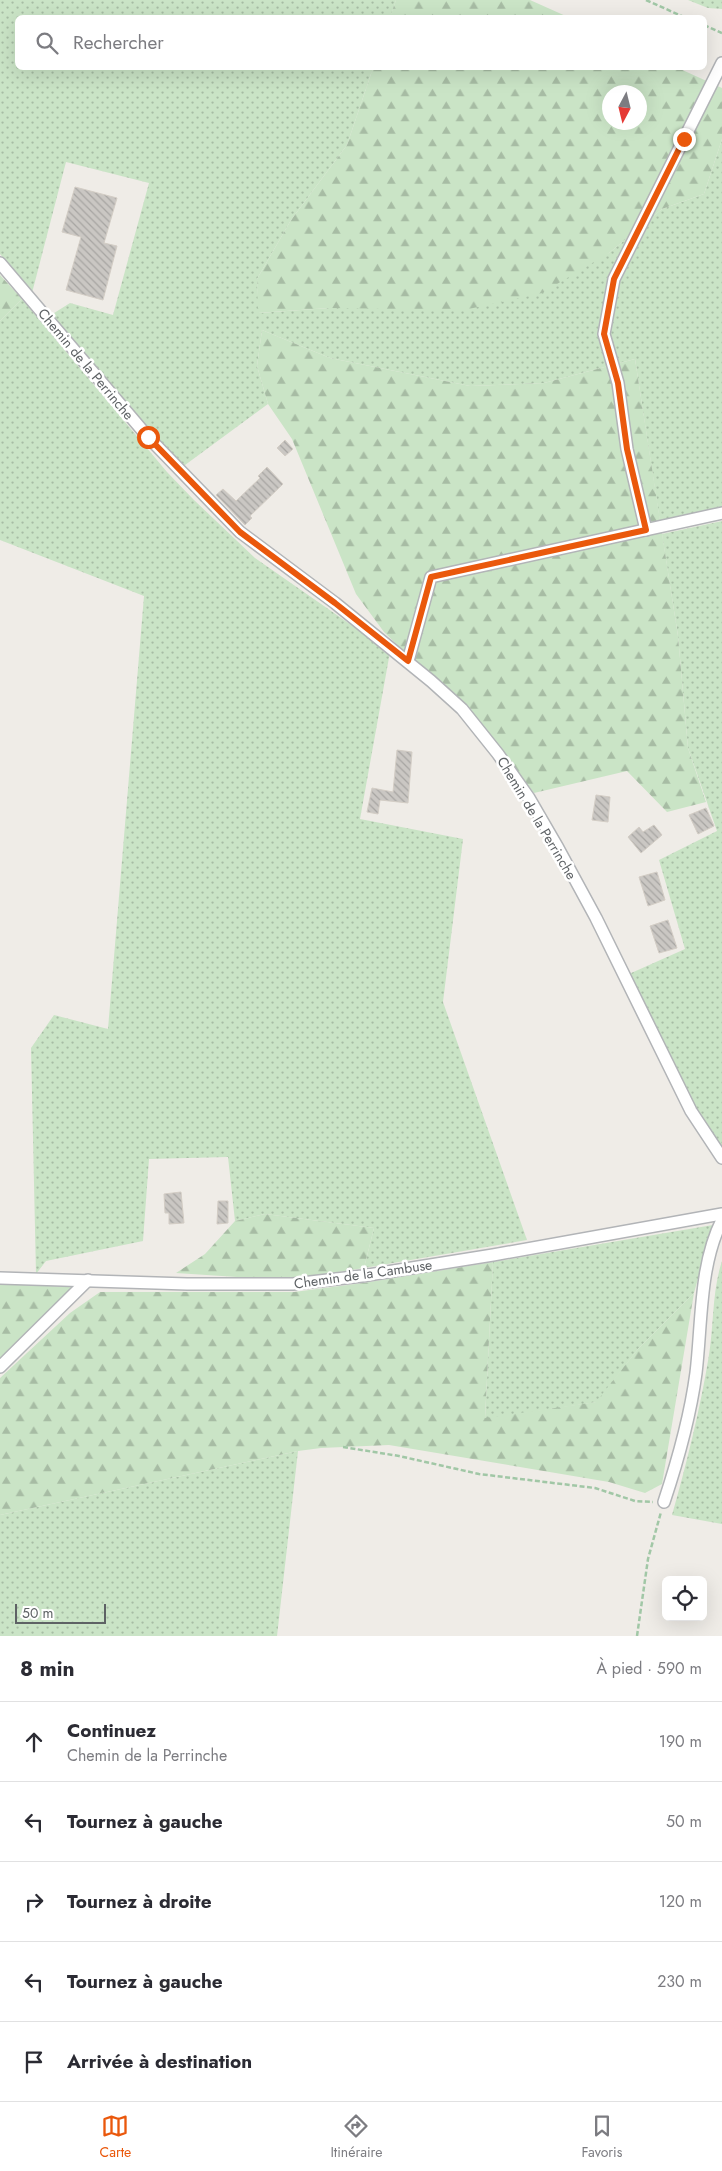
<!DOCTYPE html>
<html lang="fr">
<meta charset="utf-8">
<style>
body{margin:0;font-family:Jost,sans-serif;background:#f2f2f3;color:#2b2b33}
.controls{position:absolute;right:15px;bottom:15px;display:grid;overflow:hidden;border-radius:8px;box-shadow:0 5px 20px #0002}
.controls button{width:45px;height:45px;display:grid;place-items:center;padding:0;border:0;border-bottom:1px solid #e1e1e2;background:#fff;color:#2b2b33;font:25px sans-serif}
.compass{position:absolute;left:602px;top:85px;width:45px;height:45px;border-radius:50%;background:#fff;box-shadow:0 5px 20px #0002;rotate:187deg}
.scale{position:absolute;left:15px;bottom:12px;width:91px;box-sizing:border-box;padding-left:5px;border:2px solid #5e6265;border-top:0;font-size:14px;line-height:18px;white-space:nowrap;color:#5e6265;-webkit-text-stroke:4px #fff;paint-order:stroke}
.stop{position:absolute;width:15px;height:15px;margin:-11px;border:4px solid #ea580c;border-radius:50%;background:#fff}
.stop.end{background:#ea580c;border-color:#fff;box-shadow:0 1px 5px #0008}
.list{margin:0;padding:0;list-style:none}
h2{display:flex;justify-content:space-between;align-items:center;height:65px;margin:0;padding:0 20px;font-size:21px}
h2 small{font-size:16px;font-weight:400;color:#7c7c81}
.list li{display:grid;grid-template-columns:32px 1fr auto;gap:15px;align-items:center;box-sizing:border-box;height:80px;padding:0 20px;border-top:1px solid #e1e1e2}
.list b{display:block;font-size:19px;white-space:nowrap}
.list p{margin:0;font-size:16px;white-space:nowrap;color:#7c7c81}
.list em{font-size:16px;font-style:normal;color:#7c7c81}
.icon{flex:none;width:28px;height:28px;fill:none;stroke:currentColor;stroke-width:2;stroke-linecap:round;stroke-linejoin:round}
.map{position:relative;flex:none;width:722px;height:1636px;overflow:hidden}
.search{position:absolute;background:#fff;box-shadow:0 5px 20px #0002;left:15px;right:15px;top:15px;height:55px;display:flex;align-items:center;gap:12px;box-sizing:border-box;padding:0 18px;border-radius:8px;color:#7c7c81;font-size:19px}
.sheet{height:465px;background:#fff}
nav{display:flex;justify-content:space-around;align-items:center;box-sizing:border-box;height:70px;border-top:1px solid #e1e1e2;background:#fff;font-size:14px;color:#7c7c81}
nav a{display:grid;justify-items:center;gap:2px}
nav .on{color:#ea580c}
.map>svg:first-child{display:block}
</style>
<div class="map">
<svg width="722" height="1636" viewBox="0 0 722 1636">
<defs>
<pattern id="grass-dots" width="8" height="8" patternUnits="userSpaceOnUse" patternTransform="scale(1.25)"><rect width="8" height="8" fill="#cae4c6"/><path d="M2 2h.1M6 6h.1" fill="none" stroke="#a7bca4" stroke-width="1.8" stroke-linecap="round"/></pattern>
<pattern id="forest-firs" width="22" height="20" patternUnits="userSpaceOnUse" patternTransform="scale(1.25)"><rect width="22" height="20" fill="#cae4c6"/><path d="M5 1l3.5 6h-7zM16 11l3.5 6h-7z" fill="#a7bca4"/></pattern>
<pattern id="building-back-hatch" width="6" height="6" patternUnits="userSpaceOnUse" patternTransform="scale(1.25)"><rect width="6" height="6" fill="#cac7c3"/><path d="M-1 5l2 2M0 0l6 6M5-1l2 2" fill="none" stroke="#a7a5a2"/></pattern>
</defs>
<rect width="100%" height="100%" fill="#efece7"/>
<g fill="url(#grass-dots)">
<polygon points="0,0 396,0 390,18 18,18 18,68 373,68 347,145 291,220 257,279 259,313 329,308 609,253 662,209 704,194 722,139 722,507 660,522 635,359 544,383 470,386 330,358 262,330 257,366 268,404 181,468 51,315 70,303 113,315 149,183 66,162 32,293 0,254"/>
<polygon points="688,0 722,0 722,9 708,8"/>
<polygon points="22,299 167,472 194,500 255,558 390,652 360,819 463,839 443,1002 527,1240 364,1268 374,1228 265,1214 235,1221 228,1157 149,1159 143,1241 46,1261 36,1274 31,1048 54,1015 108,1029 144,596 0,540 0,321"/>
<polygon points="722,521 722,1149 701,1118 629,974 685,949 659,860 717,831 688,748 678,636 662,534"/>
<polygon points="713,1225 694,1293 638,1349 597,1402 485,1419 493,1262"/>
<path d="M722 1261V1524L672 1515C687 1462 700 1410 709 1355 714 1324 712 1291 722 1261Z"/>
<polygon points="298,1451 277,1636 0,1636 0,1515"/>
</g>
<g fill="url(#forest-firs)" fill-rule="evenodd">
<polygon points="396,0 530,0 568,17 390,17"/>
<path d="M373 68H678L722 88V139L704 194 662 209 609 253 542 293 464 310 329 308 258 313 257 279 291 220 347 145ZM610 92H640V122H610Z"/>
<polygon points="0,275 22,299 0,321"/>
<polygon points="262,330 330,358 470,386 544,383 635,359 678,636 688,748 706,802 667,812 627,771 534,793 471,711 426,673 384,632 356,594 292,439 268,404 257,366"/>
<polygon points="265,1214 374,1228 364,1268 285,1280 176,1273 205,1254 235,1221"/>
<polygon points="493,1262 485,1418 596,1402 638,1349 694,1293 662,1484 645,1493 609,1482 389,1445 321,1448 298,1451 0,1515 0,1378 70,1313 100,1292 294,1292 363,1283"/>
<polygon points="0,1284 72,1287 72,1293 0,1359"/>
</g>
<g fill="url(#building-back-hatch)" stroke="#d3cdc5">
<polygon points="75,187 117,198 104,243 117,246 103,300 66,290 81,237 62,232"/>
<polygon points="285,440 293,449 285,456 277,448"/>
<polygon points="267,467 283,484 250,516 252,518 245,525 216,495 223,489 236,501 260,478 258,476"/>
<polygon points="397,750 412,752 408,803 380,800 378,814 367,812 372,788 393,792"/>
<polygon points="596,795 610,797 608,822 592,820"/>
<polygon points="706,808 714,826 698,834 689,815"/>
<polygon points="654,825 662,835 641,853 628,837 639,827 643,832"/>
<polygon points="657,872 665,900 648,906 639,877"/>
<polygon points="668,920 677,948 659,953 650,926"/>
<polygon points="181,1192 184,1223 169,1224 169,1213 165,1213 164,1194"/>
<polygon points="218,1201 228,1201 228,1223 217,1224"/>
</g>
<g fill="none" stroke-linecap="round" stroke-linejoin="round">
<defs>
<g id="street">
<polyline points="0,263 148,437 240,532 335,603 431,681 462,709 498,754 529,798 558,848 596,918 691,1111 722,1158"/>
<polyline points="646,530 627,449 618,383 604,334 614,279 722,63"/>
<polyline points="408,661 431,577 722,513"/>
<polyline points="0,1278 187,1284 293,1284 362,1276 493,1255 722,1214"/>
<polyline points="0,1367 88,1280"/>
<path d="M664 1502C678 1460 690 1418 696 1373 702 1323 699 1266 722 1220"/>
</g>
</defs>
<use href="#street" stroke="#b2b4b7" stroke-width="14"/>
<g stroke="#a1c7a6" stroke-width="2.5" stroke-dasharray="5 2.5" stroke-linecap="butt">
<polyline points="646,0 686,18"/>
<polyline points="704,25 722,33"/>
<polyline points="343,1447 399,1456 479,1474 595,1488 635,1501 653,1502"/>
<polyline points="637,1636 648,1559 661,1512"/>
</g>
<use href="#street" stroke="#fff" stroke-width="11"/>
</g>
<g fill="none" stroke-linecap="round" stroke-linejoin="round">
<polyline stroke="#ea580c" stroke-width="6" points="148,437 240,532 335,603 408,661 431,577 646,530 627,449 618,383 604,334 614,279 684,139"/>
</g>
<g text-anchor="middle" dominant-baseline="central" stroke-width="5" stroke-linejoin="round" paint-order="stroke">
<g font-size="14" fill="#5e6265" stroke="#fff">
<text transform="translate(86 364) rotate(50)">Chemin de la Perrinche</text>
<text transform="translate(537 818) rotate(59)">Chemin de la Perrinche</text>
<text transform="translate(363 1274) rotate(-8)">Chemin de la Cambuse</text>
</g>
</g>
</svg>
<div class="controls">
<button><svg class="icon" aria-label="locate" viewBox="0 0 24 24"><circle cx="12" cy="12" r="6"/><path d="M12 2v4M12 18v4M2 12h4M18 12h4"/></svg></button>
</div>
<svg class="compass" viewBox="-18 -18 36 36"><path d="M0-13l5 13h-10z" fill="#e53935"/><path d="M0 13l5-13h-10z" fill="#7c7c81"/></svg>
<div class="scale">50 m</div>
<div class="stop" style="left:148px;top:437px"></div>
<div class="stop end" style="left:684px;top:139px"></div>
<div class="search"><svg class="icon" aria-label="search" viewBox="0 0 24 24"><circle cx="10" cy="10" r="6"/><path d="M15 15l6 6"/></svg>Rechercher</div>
</div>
<section class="sheet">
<h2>8 min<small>À pied · 590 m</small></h2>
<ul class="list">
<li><svg class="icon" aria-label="ahead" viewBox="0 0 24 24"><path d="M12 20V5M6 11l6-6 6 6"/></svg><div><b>Continuez</b><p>Chemin de la Perrinche</p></div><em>190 m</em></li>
<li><svg class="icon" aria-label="left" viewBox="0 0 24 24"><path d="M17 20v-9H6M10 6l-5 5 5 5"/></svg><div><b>Tournez à gauche</b></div><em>50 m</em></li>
<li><svg class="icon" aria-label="right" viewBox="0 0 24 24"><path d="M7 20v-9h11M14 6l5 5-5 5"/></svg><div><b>Tournez à droite</b></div><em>120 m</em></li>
<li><svg class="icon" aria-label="left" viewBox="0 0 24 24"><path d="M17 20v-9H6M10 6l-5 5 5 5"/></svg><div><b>Tournez à gauche</b></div><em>230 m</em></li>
<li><svg class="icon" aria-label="arrive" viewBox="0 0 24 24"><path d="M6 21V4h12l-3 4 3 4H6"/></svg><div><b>Arrivée à destination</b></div></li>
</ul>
</section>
<nav>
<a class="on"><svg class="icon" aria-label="map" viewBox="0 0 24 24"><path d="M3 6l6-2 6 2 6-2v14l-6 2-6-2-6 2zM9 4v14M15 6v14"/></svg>Carte</a>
<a><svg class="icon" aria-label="directions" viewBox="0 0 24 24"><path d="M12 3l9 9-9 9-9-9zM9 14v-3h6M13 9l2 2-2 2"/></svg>Itinéraire</a>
<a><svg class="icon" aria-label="saved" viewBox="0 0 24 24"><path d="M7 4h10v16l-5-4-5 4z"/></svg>Favoris</a>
</nav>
